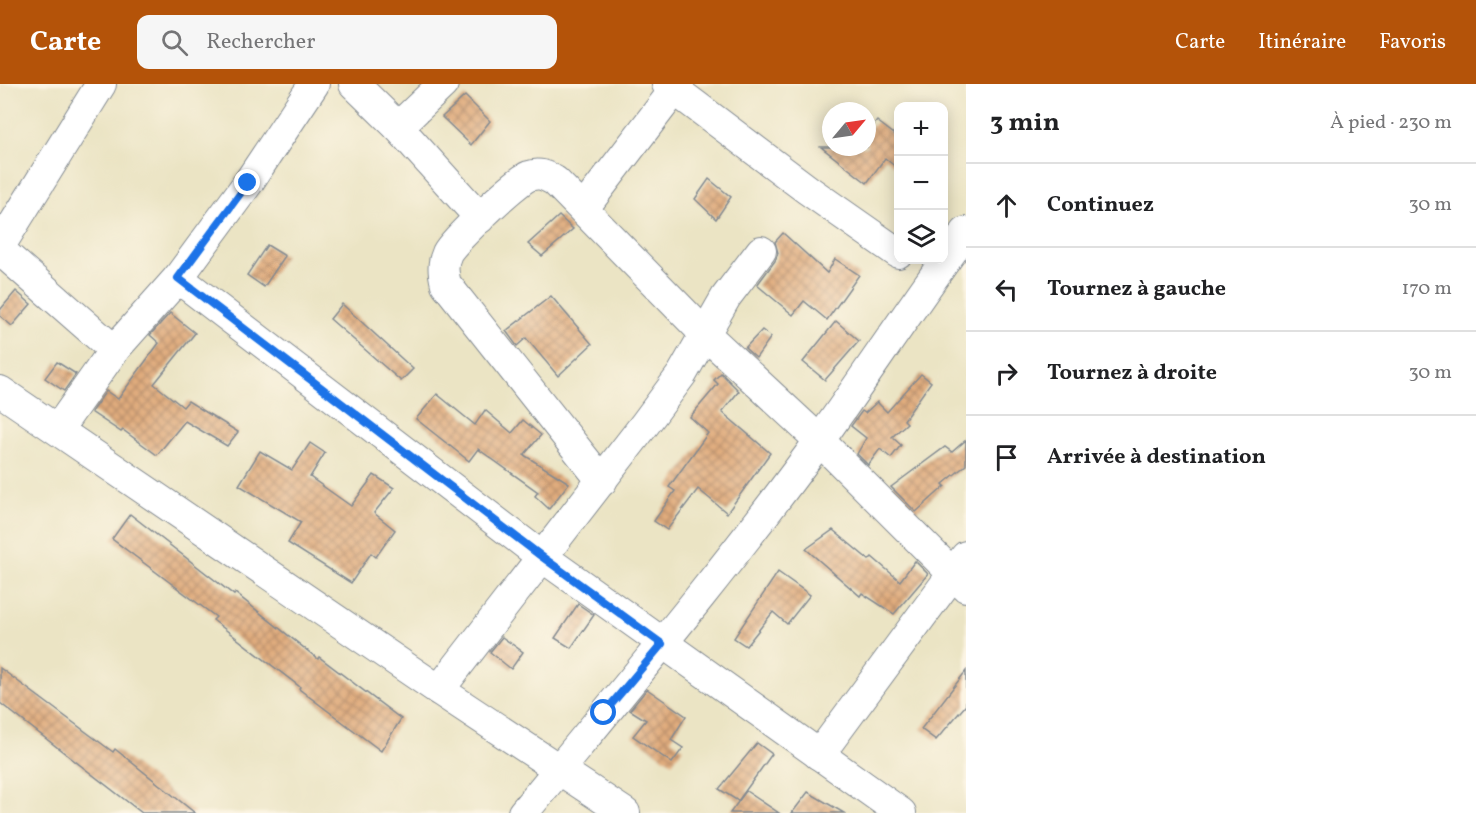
<!DOCTYPE html>
<html lang="fr">
<meta charset="utf-8">
<style>
body{margin:0;font-family:Vollkorn,serif;background:#f6f6f6;color:#202124}
.controls{position:absolute;right:18px;top:18px;display:grid;overflow:hidden;border-radius:12px;box-shadow:0 3px 15px #0003}
.controls button{width:54px;height:54px;display:grid;place-items:center;padding:0;border:0;border-bottom:2px solid #e0e0e0;background:#fff;color:#202124;font:30px sans-serif}
.compass{position:absolute;left:822px;top:18px;width:54px;height:54px;border-radius:50%;background:#fff;box-shadow:0 3px 15px #0003;rotate:61deg}
.stop{position:absolute;width:18px;height:18px;margin:-14px;border:4px solid #1a73e8;border-radius:50%;background:#fff}
.stop.end{background:#1a73e8;border-color:#fff;box-shadow:0 2px 6px #0008}
.list{margin:0;padding:0;list-style:none}
h2{display:flex;justify-content:space-between;align-items:center;height:78px;margin:0;padding:0 24px;font-size:26px}
h2 small{font-size:20px;font-weight:400;color:#757577}
.list li{display:grid;grid-template-columns:39px 1fr auto;gap:18px;align-items:center;box-sizing:border-box;height:84px;padding:0 24px;border-top:2px solid #e0e0e0}
.list b{display:block;font-size:22px;white-space:nowrap}
.list em{font-size:20px;font-style:normal;color:#757577}
.icon{flex:none;width:33px;height:33px;fill:none;stroke:currentColor;stroke-width:2;stroke-linecap:round;stroke-linejoin:round}
.map{position:relative;flex:none;width:966px;height:729px;overflow:hidden}
header{display:flex;align-items:center;gap:36px;box-sizing:border-box;height:84px;padding:0 30px;background:#b45309;color:#fff}
header strong{font-size:28px}
nav{display:flex;gap:33px;margin-inline-start:auto;font-size:21px}
.search{width:420px;height:54px;background:#f6f6f6;display:flex;align-items:center;gap:15px;box-sizing:border-box;padding:0 21px;border-radius:12px;color:#757577;font-size:22px}
main{display:flex}
aside{flex:1;background:#fff}
.map>svg:first-child{display:block}
</style>
<header>
<strong>Carte</strong>
<div class="search"><svg class="icon" aria-label="search" viewBox="0 0 24 24"><circle cx="10" cy="10" r="6"/><path d="M15 15l6 6"/></svg>Rechercher</div>
<nav><a>Carte</a><a>Itinéraire</a><a>Favoris</a></nav>
</header>
<main>
<div class="map">
<svg width="966" height="729" viewBox="0 0 966 729">
<defs>
<pattern id="building-cross-hatch" width="8" height="8" patternUnits="userSpaceOnUse" patternTransform="scale(1.5)"><rect width="8" height="8" fill="#e0ac7d"/><path d="M0 0l8 8M0 8l8-8" fill="none" stroke="#b58c6a"/></pattern>
</defs>
<rect width="100%" height="100%" fill="#fcf5e5"/>
<filter id="ink" filterUnits="userSpaceOnUse"><feTurbulence type="fractalNoise" baseFrequency=".0167" numOctaves="2"/><feDisplacementMap in="SourceGraphic" scale="12" xChannelSelector="R" yChannelSelector="G"/><feConvolveMatrix kernelMatrix="1 2 1 2 8 2 1 2 1" color-interpolation-filters="sRGB"/></filter>
<filter id="wash" filterUnits="userSpaceOnUse"><feTurbulence type="fractalNoise" baseFrequency=".008" numOctaves="4" result="noise"/><feDisplacementMap in="SourceGraphic" scale="24" xChannelSelector="R" yChannelSelector="G"/><feGaussianBlur stdDeviation="1.35" result="paint"/><feColorMatrix in="noise" values="0 0 0 0 0 0 0 0 0 0 0 0 0 0 0 0 0 1.4 0 .05"/><feComposite in="paint" operator="in"/></filter>
<g filter="url(#wash)">
<rect width="100%" height="100%" fill="#ebe4c4"/>
<g id="blocks">
<g fill="url(#building-cross-hatch)">
<polygon points="465,12 490,37 471,61 442,33"/>
<polygon points="877,37 898,53 898,85 885,74 867,99 821,63 867,63 867,49"/>
<polygon points="709,95 731,113 716,135 695,115"/>
<polygon points="559,132 573,145 542,172 528,160"/>
<polygon points="783,149 827,189 835,175 859,191 827,236 804,217 793,231 757,201 775,177 778,169 775,158"/>
<polygon points="267,161 285,172 264,203 247,191"/>
<polygon points="16,207 31,220 12,242 0,232 0,226"/>
<polygon points="551,212 592,260 558,292 526,254 517,262 506,247"/>
<polygon points="342,220 413,285 401,297 330,235"/>
<polygon points="170,229 195,249 154,300 183,323 188,317 238,348 227,362 185,337 157,371 123,346 121,348 91,328 106,307 118,315 159,259 150,251"/>
<polygon points="836,237 859,257 825,296 803,278"/>
<polygon points="762,246 771,253 756,274 745,264"/>
<polygon points="57,278 76,290 64,307 45,294"/>
<polygon points="721,289 739,307 722,328 770,369 727,429 698,405 667,446 654,437 675,407 669,403 708,349 690,333 718,300 714,296"/>
<polygon points="921,290 931,298 904,336 907,339 892,353 901,361 891,374 880,365 868,381 857,370 866,354 851,342 862,327 865,329 877,318 887,328"/>
<polygon points="437,310 475,341 485,326 512,349 523,336 541,351 524,371 569,399 549,425 535,412 538,408 478,365 469,377 416,335"/>
<polygon points="966,356 966,381 943,400 945,402 916,428 891,403 945,363 952,368"/>
<polygon points="310,359 325,369 310,393 351,422 374,391 394,404 374,429 395,446 376,473 371,469 351,499 288,459 301,438 239,401 260,367 292,386"/>
<polygon points="130,430 234,511 235,509 318,575 319,573 401,635 381,667 299,605 300,603 213,536 216,533 112,455"/>
<polygon points="833,446 869,476 872,473 900,497 915,477 928,490 894,530 862,509 860,512 806,465"/>
<polygon points="778,488 810,511 787,540 773,528 746,562 734,554"/>
<polygon points="578,520 594,531 571,564 555,554"/>
<polygon points="502,553 523,568 511,585 490,568"/>
<polygon points="0,584 113,668 115,665 195,729 142,729 0,619"/>
<polygon points="966,587 966,621 936,656 921,645"/>
<polygon points="647,605 686,632 671,656 683,664 672,679 633,652 646,636 630,626"/>
<polygon points="757,659 772,670 738,717 719,705"/>
<polygon points="746,707 779,729 730,729"/>
<polygon points="808,708 844,729 792,729"/>
</g>
</g>
</g>
<g filter="url(#ink)">
<use href="#blocks" fill-opacity="0" stroke="#838a91" stroke-width="1.5"/>
<g fill="none" stroke-linecap="round" stroke-linejoin="round">
<defs>
<g id="minor">
<polyline points="354,0 398,43 480,134"/>
<polyline points="667,0 808,106 898,169"/>
<polyline points="398,43 443,0"/>
<polyline points="584,124 679,0"/>
<polyline points="0,162 101,0"/>
<polyline points="0,166 114,266"/>
<polyline points="178,194 541,472 901,729"/>
<polyline points="0,307 439,606 625,729"/>
<polyline points="58,345 114,266 178,194 248,99 314,0"/>
<path d="M602 397 446 200C443 188 442 180 447 169 453 157 517 96 529 92 540 88 546 92 555 97L704 249 819 356 966 503"/>
<polyline points="439,606 645,340 682,290 726,213 761,167"/>
<polyline points="819,671 966,472"/>
<path d="M523 729C623 607 727 484 820 356 869 287 916 216 966 148"/>
</g>
</defs>
<use href="#minor" stroke="#838a91" stroke-width="32"/>
<use href="#minor" stroke="#fff" stroke-width="30"/>
</g>
</g>
<g fill="none" stroke-linecap="round" stroke-linejoin="round" filter="url(#ink)">
<polyline stroke="#1a73e8" stroke-width="8" points="248,99 178,194 541,472 662,560 604,629"/>
</g>
</svg>
<div class="controls">
<button>+</button>
<button>−</button>
<button><svg class="icon" aria-label="layers" viewBox="0 0 24 24"><path d="M12 4l9 5-9 5-9-5zM3 14l9 5 9-5"/></svg></button>
</div>
<svg class="compass" viewBox="-18 -18 36 36"><path d="M0-13l5 13h-10z" fill="#e53935"/><path d="M0 13l5-13h-10z" fill="#757577"/></svg>
<div class="stop" style="left:604px;top:629px"></div>
<div class="stop end" style="left:248px;top:99px"></div>
</div>
<aside>
<h2>3 min<small>À pied · 230 m</small></h2>
<ul class="list">
<li><svg class="icon" aria-label="ahead" viewBox="0 0 24 24"><path d="M12 20V5M6 11l6-6 6 6"/></svg><div><b>Continuez</b></div><em>30 m</em></li>
<li><svg class="icon" aria-label="left" viewBox="0 0 24 24"><path d="M17 20v-9H6M10 6l-5 5 5 5"/></svg><div><b>Tournez à gauche</b></div><em>170 m</em></li>
<li><svg class="icon" aria-label="right" viewBox="0 0 24 24"><path d="M7 20v-9h11M14 6l5 5-5 5"/></svg><div><b>Tournez à droite</b></div><em>30 m</em></li>
<li><svg class="icon" aria-label="arrive" viewBox="0 0 24 24"><path d="M6 21V4h12l-3 4 3 4H6"/></svg><div><b>Arrivée à destination</b></div></li>
</ul>
</aside>
</main>
